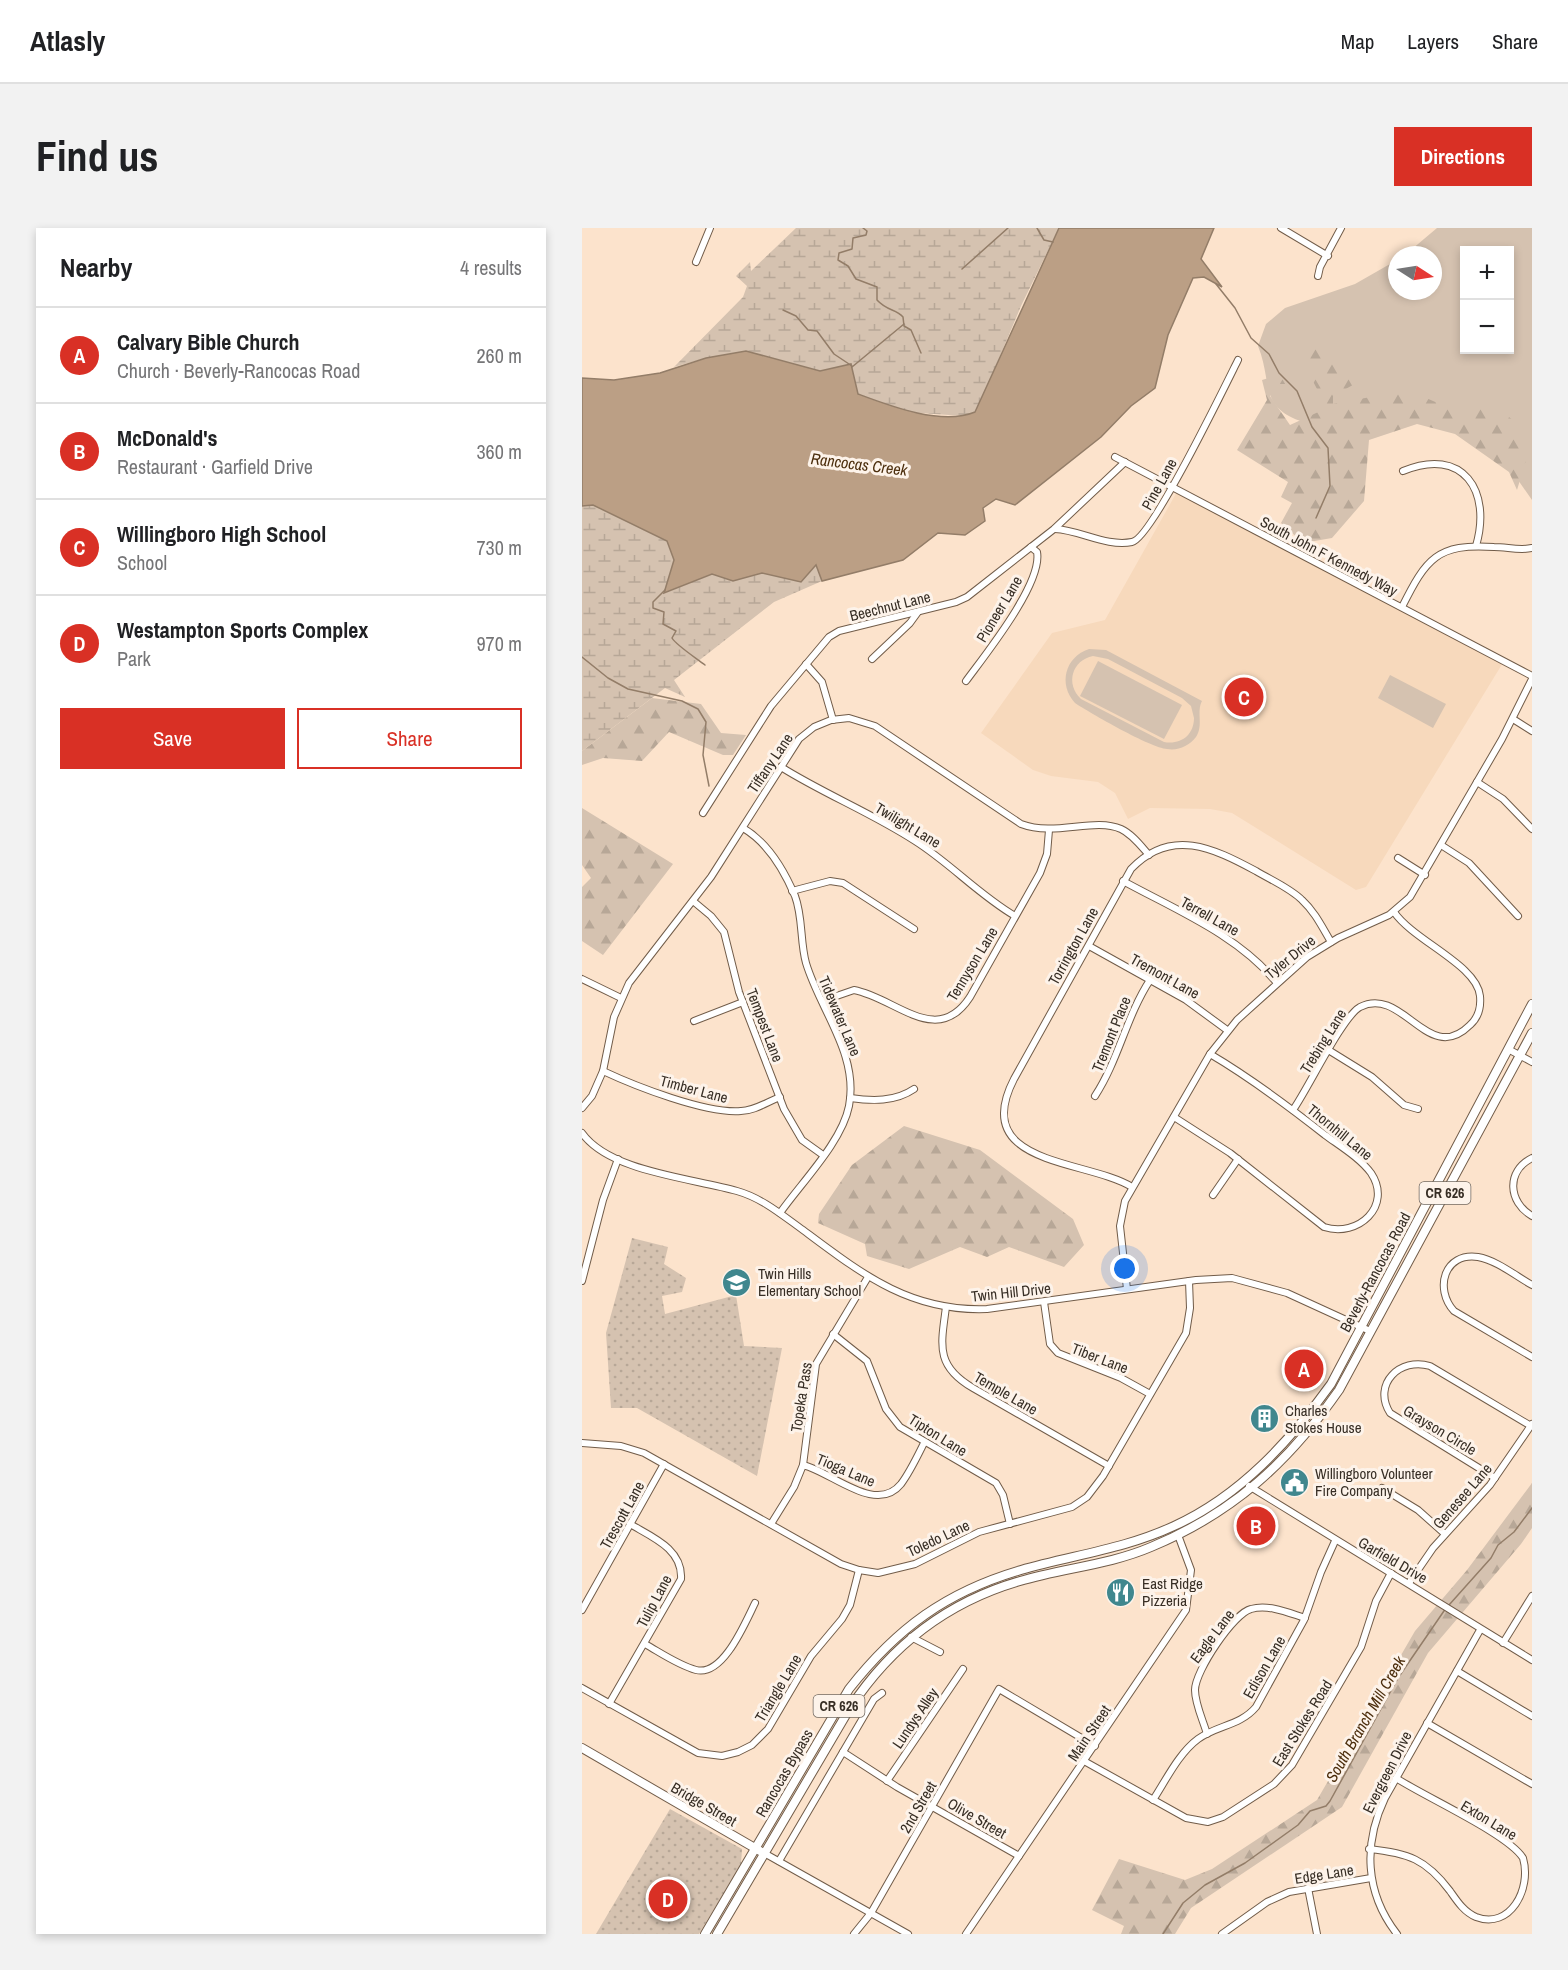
<!DOCTYPE html>
<meta charset="utf-8">
<style>
body{margin:0;font-family:"Archivo Narrow",sans-serif;background:#f2f2f2;color:#202124}
.controls{position:absolute;right:18px;top:18px;display:grid;overflow:hidden;border-radius:0px;box-shadow:0 3px 9px #0003}
.controls button{width:54px;height:54px;display:grid;place-items:center;padding:0;border:0;border-bottom:2px solid #e0e0e0;background:#fff;color:#202124;font:30px sans-serif}
.compass{position:absolute;left:806px;top:18px;width:54px;height:54px;border-radius:50%;background:#fff;box-shadow:0 3px 9px #0003;rotate:102deg}
.you{position:absolute;left:543px;top:1041px;width:21px;height:21px;margin:-15px;border:4px solid #fff;border-radius:50%;background:#1a73e8;box-shadow:0 0 0 9px #1a73e833}
.badge{display:grid;place-items:center;width:39px;height:39px;border-radius:50%;background:#d93025;color:#fff;font-size:20px;font-weight:700}
.pin{position:absolute;translate:-50% -50%;border:3px solid #fff;box-shadow:0 2px 6px #0006}
.list{margin:0;padding:0;list-style:none}
h2{display:flex;justify-content:space-between;align-items:center;height:78px;margin:0;padding:0 24px;font-size:26px}
h2 small{font-size:20px;font-weight:400;color:#757577}
.list li{display:grid;grid-template-columns:39px 1fr auto;gap:18px;align-items:center;box-sizing:border-box;height:96px;padding:0 24px;border-top:2px solid #e0e0e0}
.list b{display:block;font-size:22px;white-space:nowrap}
.list p{margin:0;font-size:20px;white-space:nowrap;color:#757577}
.list em{font-size:20px;font-style:normal;color:#757577}
.actions{display:flex;gap:12px;padding:18px 24px}
.actions a{flex:1;padding:14px 0;border:2px solid #d93025;border-radius:0px;text-align:center;font-size:21px;color:#d93025}
.actions .main{background:#d93025;color:#fff}
.map{position:relative;flex:none;width:950px;height:1706px;overflow:hidden;border-radius:0px}
header{display:flex;align-items:center;gap:36px;box-sizing:border-box;height:84px;padding:0 30px;background:#fff;border-bottom:2px solid #e0e0e0}
header strong{font-size:28px}
nav{display:flex;gap:33px;margin-inline-start:auto;font-size:21px}
.intro{display:flex;align-items:center;justify-content:space-between;box-sizing:border-box;height:144px;padding:0 36px}
h1{margin:0;font-size:42px}
.button{padding:15px 27px;border-radius:0px;background:#d93025;color:#fff;font-size:21px;font-weight:700}
main{display:flex;gap:36px;padding:0 36px}
aside{flex:1;background:#fff;border-radius:0px;box-shadow:0 3px 9px #0003}
.map>svg:first-child{display:block}
</style>
<header>
<strong>Atlasly</strong>
<nav><a>Map</a><a>Layers</a><a>Share</a></nav>
</header>
<div class="intro"><h1>Find us</h1><a class="button">Directions</a></div>
<main>
<aside>
<h2>Nearby<small>4 results</small></h2>
<ul class="list">
<li><span class="badge">A</span><div><b>Calvary Bible Church</b><p>Church · Beverly-Rancocas Road</p></div><em>260 m</em></li>
<li><span class="badge">B</span><div><b>McDonald's</b><p>Restaurant · Garfield Drive</p></div><em>360 m</em></li>
<li><span class="badge">C</span><div><b>Willingboro High School</b><p>School</p></div><em>730 m</em></li>
<li><span class="badge">D</span><div><b>Westampton Sports Complex</b><p>Park</p></div><em>970 m</em></li>
</ul>
<div class="actions"><a class="main">Save</a><a>Share</a></div>
</aside>
<div class="map">
<svg width="950" height="1706" viewBox="0 0 950 1706">
<defs>
<pattern id="forest-firs" width="22" height="20" patternUnits="userSpaceOnUse" patternTransform="scale(1.5)"><rect width="22" height="20" fill="#d5c2b0"/><path d="M5 1l3.5 6h-7zM16 11l3.5 6h-7z" fill="#b7a797"/></pattern>
<pattern id="wetland-marsh" width="20" height="14" patternUnits="userSpaceOnUse" patternTransform="scale(1.5)"><rect width="20" height="14" fill="#d5c2b0"/><path d="M1 5h8M5 5V1M11 12h8M15 12V8" fill="none" stroke="#b7a797"/></pattern>
<pattern id="park-dots" width="8" height="8" patternUnits="userSpaceOnUse" patternTransform="scale(1.5)"><rect width="8" height="8" fill="#d5c2b0"/><path d="M2 2h.1M6 6h.1" fill="none" stroke="#b7a797" stroke-width="1.8" stroke-linecap="round"/></pattern>
</defs>
<rect width="100%" height="100%" fill="#fce3cc"/>
<polygon fill="#f7d9bc" points="596,262 922,433 784,659 774,662 650,585 628,581 568,580 546,591 533,565 516,554 469,548 451,542 399,505 470,405 523,392"/>
<g fill="#d5c2b0" fill-rule="evenodd">
<path d="M855 0H950V272L936 252 880 196 721 194C676 179 691 155 676 118L684 96 703 80 773 56 815 32V63H851V27H823ZM882 22H927V122H882Z"/>
<path d="M507 421 524 422 620 473C614 484 622 497 614 509 607 518 596 523 585 521 569 520 508 485 493 475 476 456 483 429 507 421ZM511 428 526 431 600 470 609 478 612 490C612 507 599 517 582 514L499 471C483 456 490 432 511 428Z"/>
<polygon points="516,433 600,477 582,511 498,468"/>
<polygon points="808,447 864,476 851,500 796,470"/>
</g>
<g fill="url(#forest-firs)">
<polygon points="743,118 778,153 751,168 751,176 826,162 876,184 913,178 937,197 948,219 935,262 927,244 873,206 835,196 787,212 782,273 750,310 721,315 699,295 710,275 699,269 706,254 655,222 685,172 680,152 700,146 712,156 695,156 688,168 708,197 745,180 714,121"/>
<polygon points="70,470 119,476 139,505 164,507 151,527 141,527 87,504 60,533 21,530 0,537 0,523"/>
<polygon points="0,580 91,636 21,727 0,713 0,659 9,650 0,637"/>
<polygon points="322,898 398,922 491,991 502,1017 482,1039 427,1019 405,1029 378,1019 327,1041 285,1028 283,1016 236,995 237,986 270,937"/>
<polygon points="950,1255 950,1300 939,1316 846,1425 760,1579 609,1680 593,1706 539,1706 542,1698 510,1682 537,1631 603,1652 630,1641 735,1572 833,1403 885,1342"/>
</g>
<g fill="url(#wetland-marsh)">
<polygon points="214,0 477,0 439,78 399,173 393,184 382,188 322,184 276,166 268,136 239,143 164,123 124,130 92,139 161,69 165,58 154,48 168,34 169,43"/>
<polygon points="11,277 85,313 92,332 83,365 130,346 151,353 180,345 219,354 235,337 240,353 192,374 92,452 103,469 83,460 0,523 0,278"/>
</g>
<g fill="url(#park-dots)">
<polygon points="50,1010 86,1019 82,1036 104,1050 100,1064 80,1068 83,1086 154,1067 162,1118 200,1120 175,1248 55,1180 29,1180 24,1105"/>
<polygon points="88,1581 160,1621 159,1636 117,1706 14,1706"/>
</g>
<path fill="#bb9f85" stroke="#937d68" stroke-width="1.5" d="M477 0H632L619 31 640 59 622 49 611 50 586 107 573 160 549 178 519 209 433 277 414 271 401 280 403 293 383 307 356 305 321 332 240 353 234 337 219 354 180 345 151 353 130 346 82 365 92 332 85 313 11 277 0 278V150L32 152 78 145 124 130 164 123 238 143 269 136 276 166C308 178 360 198 393 184Z"/>
<g fill="none" stroke-linecap="round" stroke-linejoin="round">
<g stroke="#937d68" stroke-width="1.5">
<path d="M281 0 285 3 284 7 271 10 270 21 257 25 256 32 266 38 274 51 295 59V72C305 83 314 81 321 89L322 98 329 102 339 125"/>
<polyline points="455,0 462,12 471,14"/>
<polyline points="380,41 426,0"/>
<polyline points="634,56 653,80 669,110 687,126 697,145 715,163 730,199 746,220 748,258 734,290"/>
<polyline points="201,82 214,88 226,102 235,103 252,126 270,138"/>
<polyline points="270,139 322,96"/>
<path d="M83 362 71 374V380L82 384 81 396 94 403 90 410C94 417 114 430 123 437"/>
<polyline points="0,429 26,450 46,461 100,473 116,481 124,494 121,527 127,558"/>
<polyline points="867,1377 909,1330 916,1317 932,1304 950,1280"/>
<polyline points="581,1706 601,1675 623,1657 663,1635 716,1597 728,1583 744,1578 748,1573 816,1450 864,1380"/>
</g>
<defs>
<g id="minor">
<polyline points="699,0 746,28"/>
<polyline points="114,34 128,0"/>
<polyline points="736,48 738,39 759,0"/>
<polyline points="533,229 950,448"/>
<path d="M821 243C881 218 910 263 894 318"/>
<path d="M473 301C498 302 524 319 550 314 569 311 643 158 656 132"/>
<path d="M820 379C844 331 855 315 912 319 925 319 938 323 950 320"/>
<polyline points="290,431 328,395 336,384"/>
<polyline points="224,436 240,454 251,492"/>
<path d="M384 453C403 427 461 355 455 324L449 319"/>
<polyline points="931,491 950,503"/>
<path d="M199 539C242 566 290 585 333 613 368 635 397 667 433 688"/>
<polyline points="895,554 921,571 950,601"/>
<polyline points="121,585 189,478 247,409 257,403 374,374 385,369 472,301 543,234"/>
<path d="M161 600C185 614 202 642 213 668 221 689 218 714 224 735 238 782 277 826 267 878 260 914 219 955 198 985"/>
<polyline points="859,617 887,635 936,688"/>
<polyline points="816,630 843,647"/>
<path d="M541 653C594 682 656 707 695 755"/>
<polyline points="210,663 248,653 261,655 332,701"/>
<polyline points="111,673 129,688 142,704 157,764 202,881 220,912 241,927"/>
<polyline points="507,718 604,772 645,802"/>
<polyline points="0,751 39,770"/>
<path d="M240 773 272 762C314 770 355 820 388 769L458 645 465 626 467 602"/>
<polyline points="112,793 161,774"/>
<polyline points="926,821 950,834"/>
<polyline points="748,823 790,849 822,877 836,881"/>
<path d="M21 843C53 858 124 886 159 883 172 883 185 874 198 869"/>
<path d="M513 868C537 831 544 789 568 752"/>
<path d="M268 870C290 873 313 874 332 861"/>
<path d="M0 880 10 868 21 843 32 789 47 755 129 649 217 511 232 499 249 492 267 490 293 498 439 596C473 609 512 589 539 601 550 606 559 618 567 627"/>
<path d="M711 882C726 861 760 789 778 779 821 757 846 839 888 797 896 790 899 779 898 768 895 737 832 713 812 684"/>
<path d="M592 889 648 925 742 999C776 1010 811 978 789 945 778 930 758 918 743 907 706 878 669 850 628 826"/>
<path d="M0 905C28 944 110 950 155 963 180 970 200 987 221 1002 280 1046 328 1084 405 1081L614 1052 650 1050 705 1065 788 1103"/>
<path d="M950 930C924 943 926 974 950 988"/>
<path d="M550 959C504 931 387 938 432 851L549 641C589 599 631 620 674 643 689 652 708 660 720 672 733 684 740 699 749 714"/>
<polyline points="631,967 656,931"/>
<polyline points="0,1053 21,972 36,931"/>
<path d="M950 1057C934 1048 914 1032 896 1029 862 1024 852 1061 872 1083L950 1129"/>
<polyline points="545,1061 538,998 543,973 628,826 655,792 725,729 756,710 807,687 828,669 920,511 950,451"/>
<polyline points="462,1074 468,1116 476,1125 539,1150 568,1166"/>
<path d="M364 1079C359 1117 353 1138 391 1160L527 1238"/>
<polyline points="251,1106 285,1133 304,1181 318,1199 414,1255 421,1267 428,1296"/>
<polyline points="0,1215 39,1218 62,1225 259,1336 277,1342 296,1345 333,1336 397,1304 490,1279 505,1269 521,1248 604,1105 608,1080 607,1053"/>
<path d="M221 1237C250 1244 294 1287 319 1256 328 1244 335 1229 342 1215"/>
<path d="M913 1250 808 1185C790 1156 818 1129 848 1138L949 1198"/>
<polyline points="667,1258 950,1432"/>
<polyline points="800,1260 836,1282 863,1306"/>
<polyline points="189,1296 212,1259 221,1237 234,1136 286,1049"/>
<polyline points="827,1355 851,1320 908,1257 950,1196"/>
<polyline points="0,1382 82,1236"/>
<polyline points="329,1409 358,1424"/>
<polyline points="921,1415 950,1368"/>
<path d="M63 1416C79 1425 96 1437 114 1442 141 1449 163 1395 173 1375"/>
<polyline points="875,1443 950,1488"/>
<polyline points="0,1460 116,1525 140,1528 156,1524 170,1517 186,1501 229,1428 260,1391 268,1377 277,1342"/>
<path d="M27 1476 99 1351C101 1321 70 1309 48 1296"/>
<polyline points="845,1495 950,1556"/>
<path d="M625 1506C621 1492 613 1476 613 1462 613 1443 652 1385 669 1381 687 1376 707 1385 723 1390"/>
<polyline points="261,1524 315,1559 437,1628"/>
<polyline points="502,1533 604,1590 626,1594 641,1589 692,1556 710,1537 779,1419 794,1373 809,1345"/>
<polyline points="305,1553 381,1441"/>
<path d="M571 1572C584 1552 597 1525 616 1511 635 1497 658 1498 674 1479L722 1392 739 1344 753 1313"/>
<path d="M787 1621C826 1625 844 1631 868 1663 875 1673 882 1684 894 1689 928 1702 950 1661 941 1630 926 1606 843 1569 814 1550"/>
<polyline points="182,1625 326,1706"/>
<polyline points="197,1633 292,1471 300,1465"/>
<polyline points="726,1660 735,1706"/>
<polyline points="272,1706 289,1685 417,1461 513,1518"/>
<polyline points="384,1706 604,1382 609,1342 596,1307"/>
<polyline points="640,1706 685,1674 707,1664 789,1650"/>
<path d="M815 1706C783 1665 781 1616 803 1570L898 1402"/>
</g>
<g id="major">
<polyline points="0,1520 178,1623"/>
<path d="M123 1706 267 1461C315 1400 364 1364 439 1342 491 1327 543 1321 592 1298 658 1268 708 1213 749 1156L950 776"/>
<path d="M135 1706 268 1480C309 1418 365 1374 438 1353 481 1340 527 1337 569 1319 651 1285 707 1234 757 1162L950 805"/>
</g>
</defs>
<use href="#minor" stroke="#715c49" stroke-width="8"/>
<use href="#major" stroke="#715c49" stroke-width="10"/>
<use href="#minor" stroke="#fff" stroke-width="6"/>
<use href="#major" stroke="#fff" stroke-width="8"/>
</g>
<defs>
<symbol id="school-disc" viewBox="-11 -11 22 22"><circle r="9.5" fill="#40878e" stroke="#fdf3ea"/><path d="M0-5L7-2L0 1L-7-2ZM-4 1L0 2.5L4 1V4Q0 6-4 4Z" fill="#fff"/></symbol>
<symbol id="building-disc" viewBox="-11 -11 22 22"><circle r="9.5" fill="#40878e" stroke="#fdf3ea"/><path d="M-4-6H4V6H1V3H-1V6H-4ZM-2.5-4.3h1.7v1.8h-1.7ZM.8-4.3h1.7v1.8H.8ZM-2.5-1h1.7V.8h-1.7ZM.8-1h1.7V.8H.8Z" fill="#fff"/></symbol>
<symbol id="civic-disc" viewBox="-11 -11 22 22"><circle r="9.5" fill="#40878e" stroke="#fdf3ea"/><path d="M-.6-6.5H3V-4.5H.6V-3L4-1V1h2V6H-6V1h2V-1L-.6-3ZM-1.2 2.5V6h2.4V2.5Z" fill="#fff"/></symbol>
<symbol id="restaurant-disc" viewBox="-11 -11 22 22"><circle r="9.5" fill="#40878e" stroke="#fdf3ea"/><path d="M-5-6h1v4h1v-4h1v4h1v-4h1v5L-1.5 .5V6h-2V.5L-5-1ZM5-6V6H3V1.5H1.5Q1.5-4 5-6Z" fill="#fff"/></symbol>
</defs>
<g fill-rule="evenodd">
<use href="#school-disc" x="138" y="1038" width="33" height="33"/>
<use href="#building-disc" x="666" y="1174" width="33" height="33"/>
<use href="#civic-disc" x="696" y="1238" width="33" height="33"/>
<use href="#restaurant-disc" x="522" y="1348" width="33" height="33"/>
</g>
<g text-anchor="middle" dominant-baseline="central" stroke-width="6" stroke-linejoin="round" paint-order="stroke">
<g fill="#fdf3ea" stroke="#726960" stroke-width="1.5">
<rect x="837.5" y="954" width="51" height="22" rx="4.5"/>
<rect x="231.5" y="1467" width="51" height="22" rx="4.5"/>
</g>
<g font-size="14" font-weight="bold" fill="#372e25">
<text x="863" y="965">CR 626</text>
<text x="257" y="1478">CR 626</text>
</g>
<g font-size="15" fill="#372e25" stroke="#fdf3ea">
<text transform="translate(577 256) rotate(-61)">Pine Lane</text>
<text transform="translate(747 328) rotate(28)">South John F Kennedy Way</text>
<text transform="translate(308 378) rotate(-14)">Beechnut Lane</text>
<text transform="translate(417 381) rotate(-59)">Pioneer Lane</text>
<text transform="translate(188 535) rotate(-56)">Tiffany Lane</text>
<text transform="translate(326 597) rotate(31)">Twilight Lane</text>
<text transform="translate(628 688) rotate(29)">Terrell Lane</text>
<text transform="translate(491 718) rotate(-61)">Torrington Lane</text>
<text transform="translate(708 729) rotate(-39)">Tyler Drive</text>
<text transform="translate(390 736) rotate(-59)">Tennyson Lane</text>
<text transform="translate(583 748) rotate(29)">Tremont Lane</text>
<text transform="translate(258 788) rotate(67)">Tidewater Lane</text>
<text transform="translate(183 797) rotate(69)">Tempest Lane</text>
<text transform="translate(529 806) rotate(-68)">Tremont Place</text>
<text transform="translate(741 813) rotate(-58)">Trebing Lane</text>
<text transform="translate(112 861) rotate(15)">Timber Lane</text>
<text transform="translate(758 904) rotate(39)">Thornhill Lane</text>
<text transform="translate(793 1044) rotate(-62)">Beverly-Rancocas Road</text>
<text transform="translate(429 1064) rotate(-6)">Twin Hill Drive</text>
<text transform="translate(518 1130) rotate(21)">Tiber Lane</text>
<text transform="translate(424 1165) rotate(30)">Temple Lane</text>
<text transform="translate(219 1169) rotate(-81)">Topeka Pass</text>
<text transform="translate(858 1202) rotate(31)">Grayson Circle</text>
<text transform="translate(356 1207) rotate(32)">Tipton Lane</text>
<text transform="translate(264 1242) rotate(23)">Tioga Lane</text>
<text transform="translate(880 1268) rotate(-49)">Genesee Lane</text>
<text transform="translate(40 1287) rotate(-61)">Trescott Lane</text>
<text transform="translate(356 1310) rotate(-25)">Toledo Lane</text>
<text transform="translate(811 1332) rotate(30)">Garfield Drive</text>
<text transform="translate(72 1373) rotate(-62)">Tulip Lane</text>
<text transform="translate(630 1408) rotate(-53)">Eagle Lane</text>
<text transform="translate(682 1439) rotate(-60)">Edison Lane</text>
<text transform="translate(196 1460) rotate(-59)">Triangle Lane</text>
<text transform="translate(333 1490) rotate(-56)">Lundys Alley</text>
<text transform="translate(720 1495) rotate(-58)">East Stokes Road</text>
<text transform="translate(507 1505) rotate(-56)">Main Street</text>
<text transform="translate(805 1544) rotate(-63)">Evergreen Drive</text>
<text transform="translate(202 1545) rotate(-60)">Rancocas Bypass</text>
<text transform="translate(122 1576) rotate(30)">Bridge Street</text>
<text transform="translate(336 1579) rotate(-60)">2nd Street</text>
<text transform="translate(395 1590) rotate(30)">Olive Street</text>
<text transform="translate(907 1592) rotate(31)">Exton Lane</text>
<text transform="translate(742 1646) rotate(-9)">Edge Lane</text>
</g>
<g font-size="15" fill="#372e25" stroke="#fdf3ea" text-anchor="start">
<text x="176" y="1045">Twin Hills<tspan x="176" dy="17">Elementary School</tspan></text>
<text x="703" y="1182">Charles<tspan x="703" dy="17">Stokes House</tspan></text>
<text x="733" y="1245">Willingboro Volunteer<tspan x="733" dy="17">Fire Company</tspan></text>
<text x="560" y="1355">East Ridge<tspan x="560" dy="17">Pizzeria</tspan></text>
</g>
<g font-size="16" font-style="italic" fill="#4c2e0d" stroke="#fdf3ea">
<text transform="translate(277 236) rotate(7)">Rancocas Creek</text>
<text transform="translate(783 1491) rotate(-60)">South Branch Mill Creek</text>
</g>
</g>
</svg>
<div class="controls">
<button>+</button>
<button>−</button>
</div>
<svg class="compass" viewBox="-18 -18 36 36"><path d="M0-13l5 13h-10z" fill="#e53935"/><path d="M0 13l5-13h-10z" fill="#757577"/></svg>
<div class="you"></div>
<div class="pin badge" style="left:722px;top:1141px">A</div>
<div class="pin badge" style="left:674px;top:1298px">B</div>
<div class="pin badge" style="left:662px;top:469px">C</div>
<div class="pin badge" style="left:86px;top:1671px">D</div>
</div>
</main>
